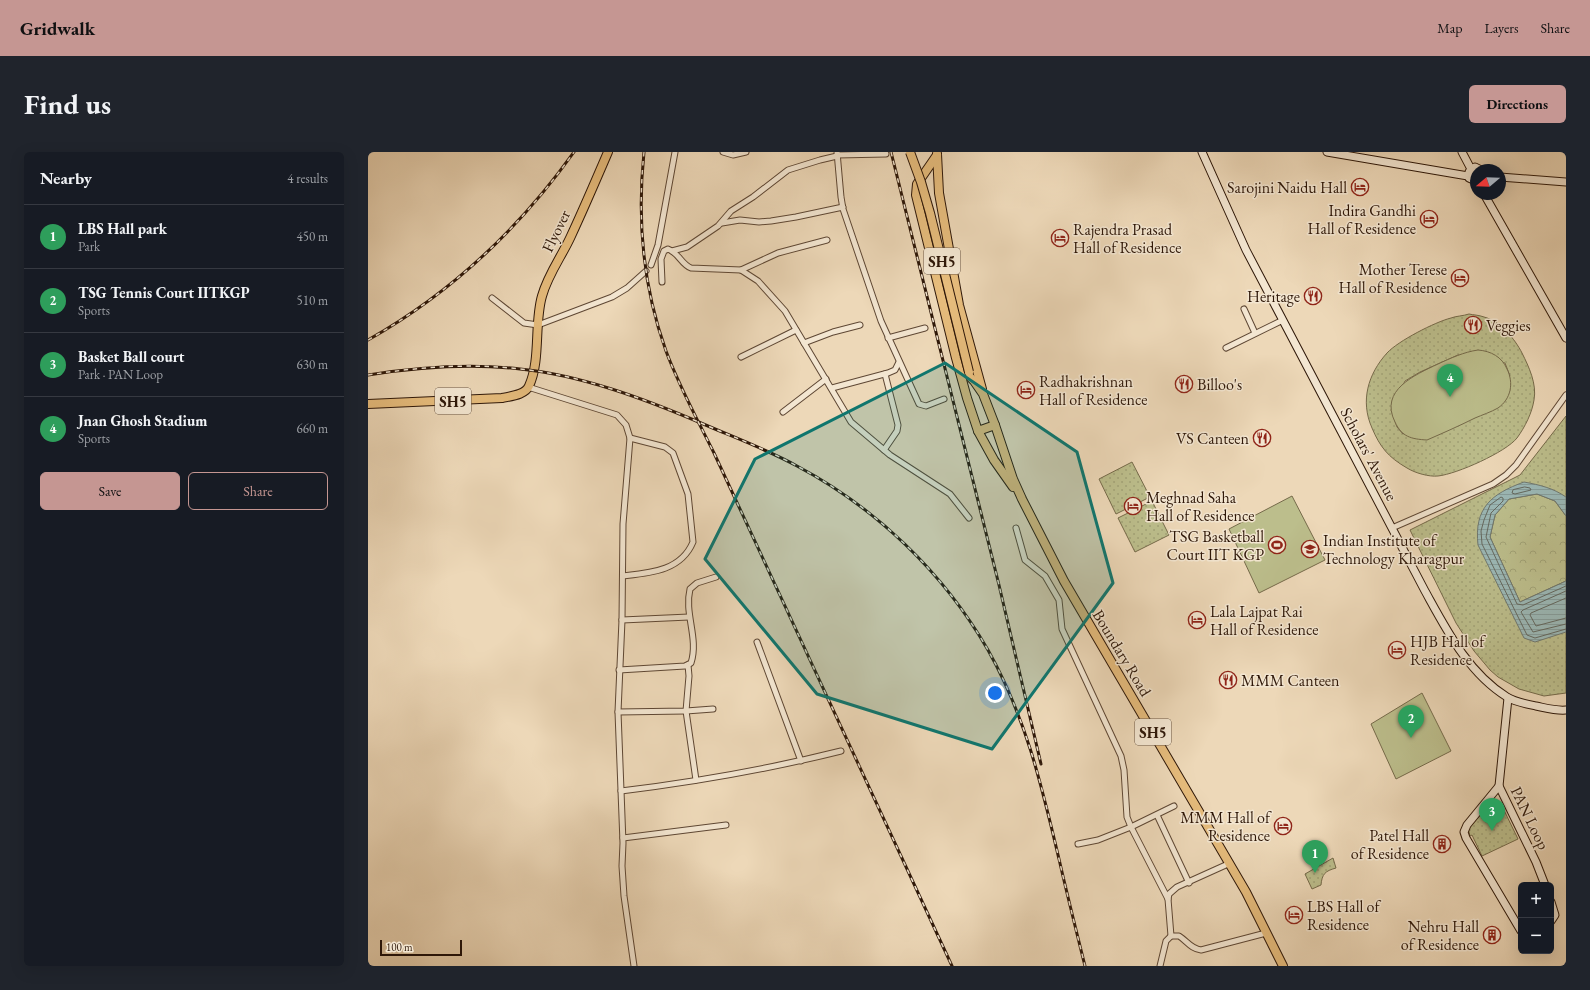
<!DOCTYPE html>
<meta charset="utf-8">
<style>
body{margin:0;font-family:"EB Garamond",serif;background:#20242c;color:#f1f3f6}
.controls{position:absolute;right:12px;bottom:12px;display:grid;overflow:hidden;border-radius:6px;box-shadow:0 4px 16px #0002}
.controls button{width:36px;height:36px;display:grid;place-items:center;padding:0;border:0;border-bottom:1px solid #363941;background:#171b24;color:#f1f3f6;font:20px sans-serif}
.compass{position:absolute;left:1102px;top:12px;width:36px;height:36px;border-radius:50%;background:#171b24;box-shadow:0 4px 16px #0002;rotate:251deg}
.scale{position:absolute;left:12px;bottom:10px;width:82px;box-sizing:border-box;padding-left:4px;border:2px solid #2e1708;border-top:0;font-size:11px;line-height:14px;white-space:nowrap;color:#2e1708;-webkit-text-stroke:3px #f3e6d1;paint-order:stroke}
.you{position:absolute;left:627px;top:541px;width:14px;height:14px;margin:-10px;border:3px solid #fff;border-radius:50%;background:#1a73e8;box-shadow:0 0 0 6px #1a73e833}
.badge{display:grid;place-items:center;width:26px;height:26px;border-radius:50%;background:#c59692;color:#fff;font-size:13px;font-weight:700}
.pin{position:absolute;translate:-50% -33px;filter:drop-shadow(0 1px 2px #0008)}
.pin::after{content:'';position:absolute;top:21px;width:14px;height:12px;background:inherit;clip-path:polygon(0 0,100% 0,50% 100%)}
.list{margin:0;padding:0;list-style:none}
h2{display:flex;justify-content:space-between;align-items:center;height:52px;margin:0;padding:0 16px;font-size:17px}
h2 small{font-size:13px;font-weight:400;color:#9ea1a6}
.list li{display:grid;grid-template-columns:26px 1fr auto;gap:12px;align-items:center;box-sizing:border-box;height:64px;padding:0 16px;border-top:1px solid #363941}
.list b{display:block;font-size:15px;white-space:nowrap}
.list p{margin:0;font-size:13px;white-space:nowrap;color:#9ea1a6}
.list em{font-size:13px;font-style:normal;color:#9ea1a6}
.actions{display:flex;gap:8px;padding:12px 16px}
.actions a{flex:1;padding:9px 0;border:1px solid #c59692;border-radius:6px;text-align:center;font-size:14px;color:#c59692}
.actions .main{background:#c59692;color:#111}
.map{position:relative;flex:none;width:1198px;height:814px;overflow:hidden;border-radius:6px}
header{display:flex;align-items:center;gap:24px;box-sizing:border-box;height:56px;padding:0 20px;background:#c59692;color:#111}
header strong{font-size:19px}
nav{display:flex;gap:22px;margin-inline-start:auto;font-size:14px}
.intro{display:flex;align-items:center;justify-content:space-between;box-sizing:border-box;height:96px;padding:0 24px}
h1{margin:0;font-size:28px}
.button{padding:10px 18px;border-radius:6px;background:#c59692;color:#111;font-size:14px;font-weight:700}
main{display:flex;gap:24px;padding:0 24px}
aside{flex:1;background:#171b24;border-radius:6px;box-shadow:0 4px 16px #0002}
.map>svg:first-child{display:block}
</style>
<header>
<strong>Gridwalk</strong>
<nav><a>Map</a><a>Layers</a><a>Share</a></nav>
</header>
<div class="intro"><h1>Find us</h1><a class="button">Directions</a></div>
<main>
<aside>
<h2>Nearby<small>4 results</small></h2>
<ul class="list">
<li><span class="badge" style="background:#2e9e5b">1</span><div><b>LBS Hall park</b><p>Park</p></div><em>450 m</em></li>
<li><span class="badge" style="background:#2e9e5b">2</span><div><b>TSG Tennis Court IITKGP</b><p>Sports</p></div><em>510 m</em></li>
<li><span class="badge" style="background:#2e9e5b">3</span><div><b>Basket Ball court</b><p>Park · PAN Loop</p></div><em>630 m</em></li>
<li><span class="badge" style="background:#2e9e5b">4</span><div><b>Jnan Ghosh Stadium</b><p>Sports</p></div><em>660 m</em></li>
</ul>
<div class="actions"><a class="main">Save</a><a>Share</a></div>
</aside>
<div class="map">
<svg width="1198" height="814" viewBox="0 0 1198 814">
<defs>
<pattern id="grass-dots" width="8" height="8" patternUnits="userSpaceOnUse"><rect width="8" height="8" fill="#bcbe8c"/><path d="M2 2h.1M6 6h.1" fill="none" stroke="#a2a377" stroke-width="1.8" stroke-linecap="round"/></pattern>
<pattern id="forest-crowns" width="20" height="18" patternUnits="userSpaceOnUse"><rect width="20" height="18" fill="#bcbe8c"/><path d="M2 6a3 3 0 1 1 6 0M12 15a3 3 0 1 1 6 0" fill="none" stroke="#a2a377"/></pattern>
<pattern id="water-rules" width="6" height="5" patternUnits="userSpaceOnUse"><rect width="6" height="5" fill="#9bb8b6"/><path d="M0 2.5h6" fill="none" stroke="#869d9b"/></pattern>
</defs>
<rect width="100%" height="100%" fill="#edd8b8"/>
<filter id="stains"><feTurbulence type="fractalNoise" baseFrequency=".005" numOctaves="4"/><feColorMatrix values="0 0 0 0 .2 0 0 0 0 .09 0 0 0 0 .02 0 0 0 .5 -.17"/></filter>
<radialGradient id="worn" r=".72"><stop offset=".6" stop-color="#630" stop-opacity="0"/><stop offset="1" stop-color="#630" stop-opacity=".3"/></radialGradient>
<g fill="url(#grass-dots)" stroke="#756a4a" fill-rule="evenodd">
<path d="M1101 162C1105 163 1111 163 1116 165 1132 169 1147 187 1154 201 1161 215 1169 232 1166 248 1164 261 1157 275 1149 286 1138 300 1089 322 1070 324 1061 325 1047 321 1039 316 1020 305 1012 295 1004 276 992 249 1000 222 1019 201 1030 189 1067 170 1083 166 1088 164 1095 164 1101 162ZM1090 203 1137 211 1142 224 1035 282 1029 275 1023 258 1037 229 1052 220Z"/>
<polygon points="1198,264 1198,541 1176,544 1151,537 1130,525 1122,518 1106,499 1088,471 1042,378 1152,323"/>
<polygon points="764,310 782,345 748,362 731,327"/>
<polygon points="784,349 801,383 767,400 750,366"/>
<polygon points="1133,652 1150,687 1114,704 1104,683 1102,684 1100,676 1107,666"/>
<path d="M965 706 968 716C957 719 954 722 953 733L944 737 937 722Z"/>
</g>
<polygon fill="url(#forest-crowns)" stroke="#756a4a" points="1169,342 1187,349 1198,364 1198,429 1152,450 1122,385 1127,363 1141,347"/>
<g fill="#bcbe8c" stroke="#756a4a">
<path d="M1110 198C1123 199 1134 205 1139 217 1146 231 1143 247 1130 256 1123 260 1114 263 1107 266 1091 274 1075 281 1059 288 1043 287 1034 285 1027 270 1011 238 1047 223 1070 212 1083 206 1096 200 1110 198Z"/>
<polygon points="924,344 957,408 891,441 861,377"/>
<polygon points="1054,541 1083,599 1028,627 1003,572"/>
</g>
<path fill="url(#water-rules)" stroke="#6f7870" d="M1156 330C1172 333 1185 336 1198 345V364L1187 349 1169 342 1141 347 1127 363 1122 385 1152 450 1198 429V480L1167 490 1156 486 1110 393C1106 356 1123 342 1156 330Z"/>
<g fill="none" stroke-linecap="round" stroke-linejoin="round">
<g stroke="#64685f" stroke-width="1">
<polygon points="1157,335 1162,336 1163,338 1147,342 1144,341 1145,338"/>
<polyline points="1198,434 1155,453 1149,452 1118,385 1123,361 1135,349 1135,346 1133,345 1122,353 1116,368 1113,379 1114,392 1159,483 1167,486 1198,477"/>
<polyline points="1198,439 1155,458 1153,460 1165,480 1198,472"/>
<polyline points="1198,446 1163,461 1162,463 1168,474 1198,466"/>
</g>
<defs>
<g id="street">
<polyline points="355,0 365,3 378,0"/>
<polyline points="469,0 473,45 475,57 513,169 551,252 558,254 576,247"/>
<polyline points="469,3 518,2"/>
<polyline points="354,71 372,68 391,70 403,69 428,65 475,55"/>
<polyline points="304,99 319,95 350,74 363,59 385,45 420,18 452,8 469,4"/>
<polyline points="283,113 290,93 307,0"/>
<polyline points="373,118 410,101 459,88"/>
<path d="M294 130 293 107 296 99 300 97C311 101 313 112 323 116L373 118 390 129 417 159 483 270 522 303 582 342 601 366"/>
<polyline points="124,146 156,171 170,173 244,145 259,136 278,119"/>
<polyline points="876,157 887,181"/>
<polyline points="520,186 557,176"/>
<polyline points="436,191 465,180 492,173"/>
<polyline points="858,196 915,168"/>
<polyline points="373,205 428,178"/>
<polyline points="160,235 249,263 258,273 262,286 255,372 254,468 250,560 255,691 254,714 256,744 266,814"/>
<polyline points="464,236 520,221 527,218 531,210"/>
<polyline points="415,260 458,227"/>
<polyline points="516,298 529,279 530,273 517,222"/>
<polyline points="648,376 657,408 677,424 691,448 694,477 753,604 756,618 759,665 763,675 800,747"/>
<polyline points="1024,376 1125,332 1138,323 1148,313 1198,243"/>
<path d="M255 424C282 421 313 419 325 390L320 342 305 301 297 295 262 286"/>
<polyline points="254,468 321,465"/>
<polyline points="389,490 433,609"/>
<polyline points="320,513 321,524 318,559 328,628"/>
<path d="M251 518 317 514 323 511C331 486 316 462 322 437L329 431 348 425"/>
<polyline points="250,560 318,559 345,557"/>
<path d="M253 639C327 630 401 617 473 599"/>
<polyline points="789,663 821,731"/>
<polyline points="255,686 358,673"/>
<polyline points="710,692 730,688 763,675 806,654"/>
<polyline points="803,784 800,747 801,742 809,735 860,712"/>
<path d="M792 814 798 789 803 784H811C819 789 823 797 833 798L898 781"/>
</g>
<g id="secondary">
<path d="M834 0 878 98 1057 439C1078 477 1100 521 1139 545 1147 550 1158 552 1168 554 1178 556 1188 559 1198 558"/>
<polyline points="959,0 1100,24"/>
<polyline points="1094,0 1103,17"/>
<polyline points="1132,25 1198,30"/>
<polyline points="1108,29 1101,26 1101,20 1103,17 1107,15 1113,18"/>
<polyline points="1116,42 1198,186"/>
<polyline points="1140,546 1131,634 1168,710 1177,733"/>
<polyline points="1131,634 1099,673 1096,680 1098,686 1153,779"/>
<polyline points="1183,750 1187,763 1183,769"/>
</g>
<g id="primary">
<polyline points="569,2 571,41 591,153 614,237"/>
<polyline points="569,3 549,32 548,43 588,206 599,246 610,279 626,308 645,335"/>
<polyline points="602,225 606,229 615,242 627,273 645,327 654,347 696,429 878,740 915,814"/>
<path d="M0 252 134 246C143 244 157 243 161 234 173 208 166 171 174 144 180 122 194 104 203 84 216 56 228 28 240 0"/>
<polyline points="610,279 627,273"/>
</g>
</defs>
<use href="#street" stroke="#5e4734" stroke-width="7"/>
<use href="#secondary" stroke="#2e1708" stroke-width="9"/>
<use href="#primary" stroke="#2e1708" stroke-width="10"/>
<use href="#street" stroke="#f3e6d1" stroke-width="5"/>
<use href="#secondary" stroke="#f3e6d1" stroke-width="7"/>
<use href="#primary" stroke="#e6bc7c" stroke-width="8"/>
<defs>
<g id="rail">
<path d="M276 0C269 67 275 135 298 199 311 234 329 267 346 301L584 814"/>
<polyline points="523,0 631,433 673,612"/>
<path d="M0 188C83 141 151 77 206 0"/>
<path d="M0 223C51 215 100 211 152 217 213 223 277 247 333 271 365 285 398 297 429 314 508 356 575 420 620 498 658 566 673 631 691 707 699 742 708 778 717 814"/>
</g>
</defs>
<use href="#rail" stroke="#2e1708" stroke-width="3"/>
<use href="#rail" stroke="#f3e6d1" stroke-width="1.5" stroke-dasharray="4.5" stroke-linecap="butt"/>
<defs>
<polyline id="primary-bridge" points="542,0 553,30 562,61 601,220"/>
</defs>
<use href="#primary-bridge" stroke="#2e1708" stroke-width="10" stroke-linecap="butt"/>
<use href="#primary-bridge" stroke="#e6bc7c" stroke-width="8"/>
</g>
<path fill="#0f766e" fill-opacity="0.2" stroke="#0f766e" stroke-width="3" stroke-linejoin="round" d="M577 211 709 300 745 431 624 597 449 542 337 407 387 307Z"/>
<defs>
<symbol id="hotel-ring" viewBox="-11 -11 22 22"><circle r="9.5" fill="#f3e6d1" stroke="#8f2418" stroke-width="1.5"/><path d="M-6-4.5h1.5V1H6V5H4.5V3h-9V5H-6ZM-4 0a1.8 1.8 0 1 1 3.6 0ZM.5 0V-2.5h3Q6-2.5 6 0Z" fill="#8f2418"/></symbol>
<symbol id="restaurant-ring" viewBox="-11 -11 22 22"><circle r="9.5" fill="#f3e6d1" stroke="#8f2418" stroke-width="1.5"/><path d="M-5-6h1v4h1v-4h1v4h1v-4h1v5L-1.5 .5V6h-2V.5L-5-1ZM5-6V6H3V1.5H1.5Q1.5-4 5-6Z" fill="#8f2418"/></symbol>
<symbol id="stadium-ring" viewBox="-11 -11 22 22"><circle r="9.5" fill="#f3e6d1" stroke="#8f2418" stroke-width="1.5"/><path d="M0-5a6.5 5 0 1 0 0 10a6.5 5 0 1 0 0-10ZM-3.5-1.8h7v3.6h-7Z" fill="#8f2418"/></symbol>
<symbol id="university-ring" viewBox="-11 -11 22 22"><circle r="9.5" fill="#f3e6d1" stroke="#8f2418" stroke-width="1.5"/><path d="M0-5L7-2L0 1L-7-2ZM-4 1L0 2.5L4 1V4Q0 6-4 4Z" fill="#8f2418"/></symbol>
<symbol id="building-ring" viewBox="-11 -11 22 22"><circle r="9.5" fill="#f3e6d1" stroke="#8f2418" stroke-width="1.5"/><path d="M-4-6H4V6H1V3H-1V6H-4ZM-2.5-4.3h1.7v1.8h-1.7ZM.8-4.3h1.7v1.8H.8ZM-2.5-1h1.7V.8h-1.7ZM.8-1h1.7V.8H.8Z" fill="#8f2418"/></symbol>
</defs>
<g fill-rule="evenodd">
<use href="#hotel-ring" x="982" y="25" width="20" height="20"/>
<use href="#hotel-ring" x="1051" y="57" width="20" height="20"/>
<use href="#hotel-ring" x="682" y="76" width="20" height="20"/>
<use href="#hotel-ring" x="1082" y="116" width="20" height="20"/>
<use href="#restaurant-ring" x="935" y="134" width="20" height="20"/>
<use href="#restaurant-ring" x="1095" y="163" width="20" height="20"/>
<use href="#restaurant-ring" x="806" y="222" width="20" height="20"/>
<use href="#hotel-ring" x="648" y="228" width="20" height="20"/>
<use href="#restaurant-ring" x="884" y="276" width="20" height="20"/>
<use href="#hotel-ring" x="755" y="344" width="20" height="20"/>
<use href="#stadium-ring" x="899" y="383" width="20" height="20"/>
<use href="#university-ring" x="932" y="387" width="20" height="20"/>
<use href="#hotel-ring" x="819" y="458" width="20" height="20"/>
<use href="#hotel-ring" x="1019" y="488" width="20" height="20"/>
<use href="#restaurant-ring" x="850" y="518" width="20" height="20"/>
<use href="#hotel-ring" x="905" y="664" width="20" height="20"/>
<use href="#building-ring" x="1064" y="682" width="20" height="20"/>
<use href="#hotel-ring" x="916" y="753" width="20" height="20"/>
<use href="#building-ring" x="1114" y="773" width="20" height="20"/>
</g>
<g text-anchor="middle" dominant-baseline="central" stroke-width="3" stroke-linejoin="round" paint-order="stroke">
<g fill="#f3e6d1" stroke="#695544" stroke-width="1">
<rect x="556" y="96" width="36" height="26" rx="3"/>
<rect x="67" y="236" width="36" height="26" rx="3"/>
<rect x="767" y="567" width="36" height="26" rx="3"/>
</g>
<g font-size="15" font-weight="bold" fill="#2e1708">
<text x="574" y="109">SH5</text>
<text x="85" y="249">SH5</text>
<text x="785" y="580">SH5</text>
</g>
<g font-size="16" fill="#2e1708" stroke="#f3e6d1" text-anchor="start">
<text x="979" y="35" text-anchor="end">Sarojini Naidu Hall</text>
<text x="1048" y="58" text-anchor="end">Indira Gandhi<tspan x="1048" dy="18">Hall of Residence</tspan></text>
<text x="705" y="77">Rajendra Prasad<tspan x="705" dy="18">Hall of Residence</tspan></text>
<text x="1079" y="117" text-anchor="end">Mother Terese<tspan x="1079" dy="18">Hall of Residence</tspan></text>
<text x="932" y="144" text-anchor="end">Heritage</text>
<text x="1118" y="173">Veggies</text>
<text x="671" y="229">Radhakrishnan<tspan x="671" dy="18">Hall of Residence</tspan></text>
<text x="829" y="232">Billoo's</text>
<text x="881" y="286" text-anchor="end">VS Canteen</text>
<text x="778" y="345">Meghnad Saha<tspan x="778" dy="18">Hall of Residence</tspan></text>
<text x="896" y="384" text-anchor="end">TSG Basketball<tspan x="896" dy="18">Court IIT KGP</tspan></text>
<text x="955" y="388">Indian Institute of<tspan x="955" dy="18">Technology Kharagpur</tspan></text>
<text x="842" y="459">Lala Lajpat Rai<tspan x="842" dy="18">Hall of Residence</tspan></text>
<text x="1042" y="489">HJB Hall of<tspan x="1042" dy="18">Residence</tspan></text>
<text x="873" y="528">MMM Canteen</text>
<text x="902" y="665" text-anchor="end">MMM Hall of<tspan x="902" dy="18">Residence</tspan></text>
<text x="1061" y="683" text-anchor="end">Patel Hall<tspan x="1061" dy="18">of Residence</tspan></text>
<text x="939" y="754">LBS Hall of<tspan x="939" dy="18">Residence</tspan></text>
<text x="1111" y="774" text-anchor="end">Nehru Hall<tspan x="1111" dy="18">of Residence</tspan></text>
</g>
<g font-size="16" fill="#2e1708" stroke="#f3e6d1">
<text transform="translate(188 79) rotate(-64)">Flyover</text>
<text transform="translate(1001 302) rotate(62)">Scholars' Avenue</text>
<text transform="translate(754 501) rotate(59)">Boundary Road</text>
<text transform="translate(1162 666) rotate(64)">PAN Loop</text>
</g>
</g>
<rect width="100%" height="100%" filter="url(#stains)"/>
<rect width="100%" height="100%" fill="url(#worn)"/>
</svg>
<div class="controls">
<button>+</button>
<button>−</button>
</div>
<svg class="compass" viewBox="-18 -18 36 36"><path d="M0-13l5 13h-10z" fill="#e53935"/><path d="M0 13l5-13h-10z" fill="#9ea1a6"/></svg>
<div class="scale">100 m</div>
<div class="you"></div>
<div class="pin badge" style="left:947px;top:721px;background:#2e9e5b">1</div>
<div class="pin badge" style="left:1043px;top:586px;background:#2e9e5b">2</div>
<div class="pin badge" style="left:1124px;top:679px;background:#2e9e5b">3</div>
<div class="pin badge" style="left:1082px;top:245px;background:#2e9e5b">4</div>
</div>
</main>
